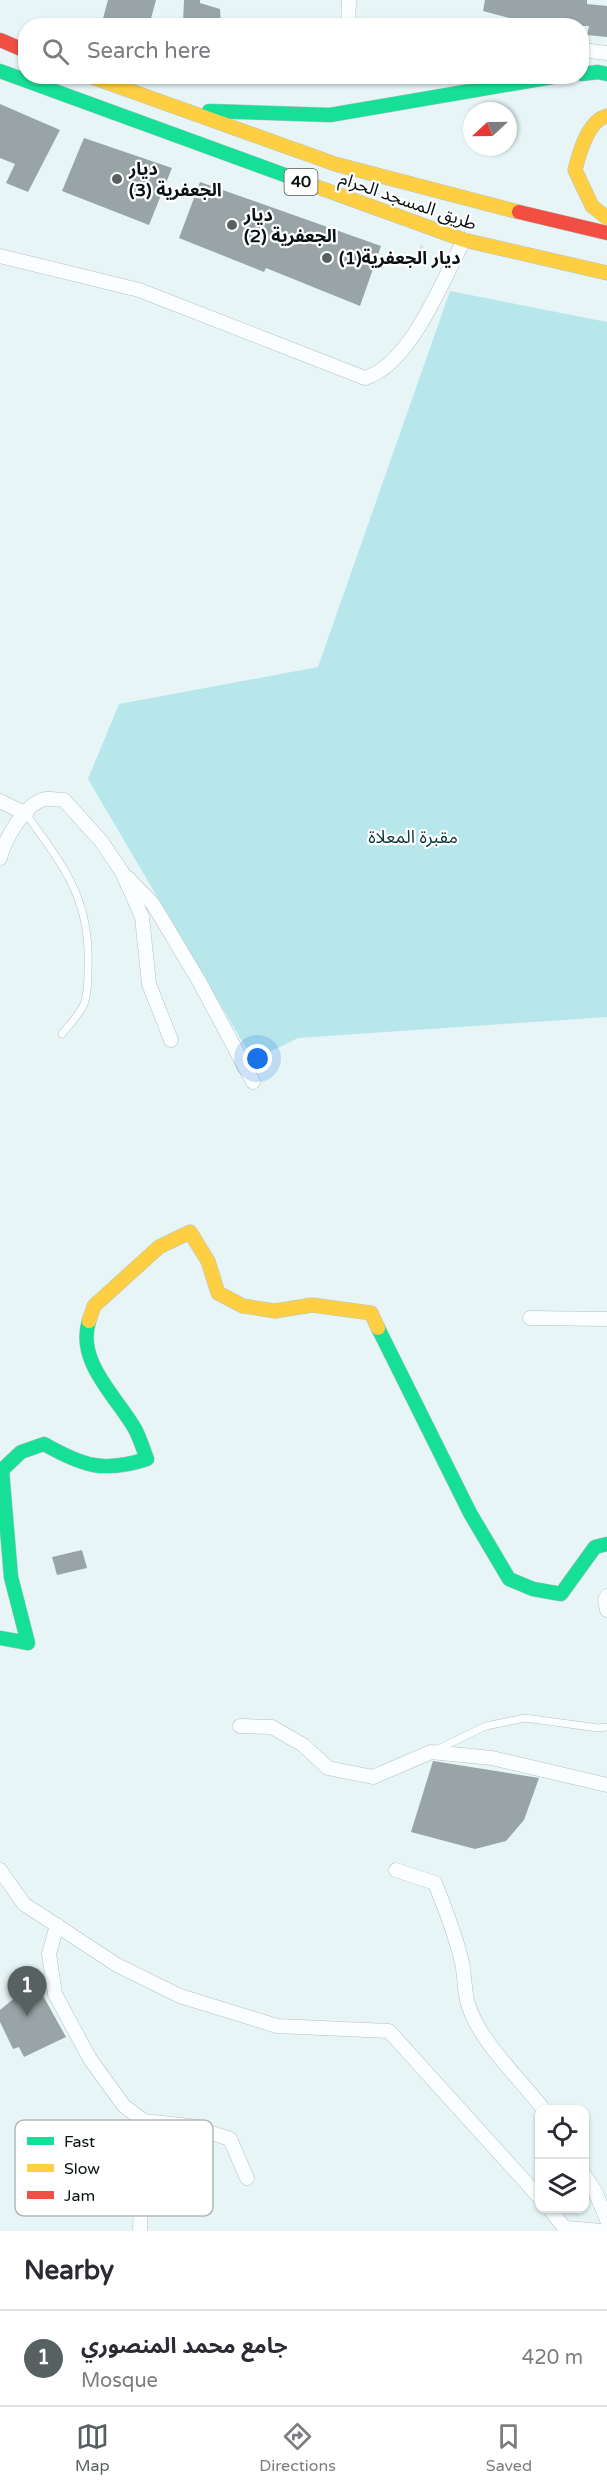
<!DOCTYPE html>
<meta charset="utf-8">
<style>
body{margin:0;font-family:"Varela Round","Noto Sans Arabic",sans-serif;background:#f7f7f7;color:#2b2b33}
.controls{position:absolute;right:18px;bottom:18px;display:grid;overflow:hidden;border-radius:12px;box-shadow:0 2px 4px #0004}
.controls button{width:54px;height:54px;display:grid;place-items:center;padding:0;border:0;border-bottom:2px solid #e1e1e2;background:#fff;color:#2b2b33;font:30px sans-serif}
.compass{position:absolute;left:463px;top:102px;width:54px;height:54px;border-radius:50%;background:#fff;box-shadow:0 2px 4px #0004;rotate:248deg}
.you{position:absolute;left:258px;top:1059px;width:21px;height:21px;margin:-15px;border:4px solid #fff;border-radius:50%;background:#1a73e8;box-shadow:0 0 0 9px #1a73e833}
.badge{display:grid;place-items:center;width:39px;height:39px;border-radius:50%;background:#576162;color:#fff;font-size:20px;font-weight:700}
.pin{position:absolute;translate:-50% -50px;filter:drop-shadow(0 2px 3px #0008)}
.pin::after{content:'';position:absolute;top:32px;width:21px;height:18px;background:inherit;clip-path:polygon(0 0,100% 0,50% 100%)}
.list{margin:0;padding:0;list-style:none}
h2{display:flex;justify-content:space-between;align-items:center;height:78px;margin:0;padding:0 24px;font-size:26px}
h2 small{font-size:20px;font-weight:400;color:#7c7c81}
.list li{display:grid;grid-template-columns:39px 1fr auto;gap:18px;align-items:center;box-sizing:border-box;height:96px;padding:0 24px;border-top:2px solid #e1e1e2}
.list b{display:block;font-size:22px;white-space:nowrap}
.list p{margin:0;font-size:20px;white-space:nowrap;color:#7c7c81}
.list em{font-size:20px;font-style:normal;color:#7c7c81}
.icon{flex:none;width:33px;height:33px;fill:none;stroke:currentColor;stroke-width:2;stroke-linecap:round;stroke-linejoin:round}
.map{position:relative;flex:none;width:607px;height:2231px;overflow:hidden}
.search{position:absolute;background:#fff;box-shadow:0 2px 4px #0004;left:18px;right:18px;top:18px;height:66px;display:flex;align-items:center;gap:15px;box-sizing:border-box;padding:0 21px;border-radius:24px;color:#7c7c81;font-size:22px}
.sheet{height:174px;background:#fff}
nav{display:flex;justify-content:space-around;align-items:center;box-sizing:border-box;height:84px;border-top:2px solid #e1e1e2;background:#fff;font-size:16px;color:#7c7c81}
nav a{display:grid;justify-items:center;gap:3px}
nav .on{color:#576162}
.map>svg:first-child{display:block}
</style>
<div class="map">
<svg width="607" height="2231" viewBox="0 0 607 2231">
<rect width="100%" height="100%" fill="#e7f5f7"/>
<polygon fill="#b7e7eb" points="450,291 607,322 607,1017 298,1038 253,1060 88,779 119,704 318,667"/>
<g fill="#99a4a6">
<polygon points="108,0 156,0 149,26 101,26"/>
<polygon points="184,0 200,0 200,3 220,9 221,26 187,26 187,22 183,22"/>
<polygon points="485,0 587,0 587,4 607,6 607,37 587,35 589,26 538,26 483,11"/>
<polygon points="0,104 60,130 28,192 6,183 15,164 0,158"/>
<polygon points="84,138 172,168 149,225 62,191"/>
<polygon points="200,182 381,246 360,306 266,268 264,272 179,238"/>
<polygon points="82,1550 87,1568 57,1575 52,1557"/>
<polygon points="433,1761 539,1778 524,1820 506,1841 475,1849 411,1832"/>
<polygon points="32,1976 66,2037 24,2057 19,2047 13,2049 0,2022 0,2010 23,1991 23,1982"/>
</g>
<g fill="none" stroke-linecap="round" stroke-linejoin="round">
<defs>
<g id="lane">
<path d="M26 814C64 867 91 899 88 968 88 980 88 993 84 1004 79 1015 69 1025 62 1034"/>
<polyline points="436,1750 486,1726 525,1718 598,1728 607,1727"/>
</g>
<g id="street">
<polyline points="348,26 349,0"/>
<polyline points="582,50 607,53"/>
<path d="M0 256 139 290 365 378C411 364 442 281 464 240"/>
<polyline points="0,801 26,814"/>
<path d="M0 858C4 841 25 803 45 799 50 798 58 800 64 800L101 841 122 872 142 917 149 984 171 1040"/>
<polyline points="128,878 153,904 199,981 253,1082"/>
<polyline points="530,1318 607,1319"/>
<polyline points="607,1596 605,1600 607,1610"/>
<polyline points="240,1726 272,1727 303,1745 328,1768 373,1777 431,1752 492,1758 607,1785"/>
<polyline points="0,1870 24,1904 117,1965 180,1996 277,2026 389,2031 540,2198"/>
<path d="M396 1870 435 1883C445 1909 456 1935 462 1963 465 1976 464 1991 468 2004 480 2043 520 2078 544 2110"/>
<polyline points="57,1925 49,1954 55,1994 90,2059 124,2106 144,2121 190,2126 230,2139 247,2178"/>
<polyline points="584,2174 595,2191 607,2220"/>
<polyline points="549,2208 567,2231"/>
<polyline points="566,2228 602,2231"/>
<polyline points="140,2231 144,2121"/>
</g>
<g id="fast">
<polyline points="0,71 312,185"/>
<polyline points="582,74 598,72 607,74"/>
<polyline points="209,111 330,115 558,76"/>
<polyline points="378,1328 470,1513 509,1579 533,1589 561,1594 595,1547 607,1544"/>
<path d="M0 1638 28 1643 11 1577 2 1470 21 1452 44 1444C83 1466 103 1473 147 1459 143 1449 140 1438 135 1429 117 1397 76 1362 89 1321"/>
</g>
<g id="slow">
<polyline points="89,76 335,164 519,212"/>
<path d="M607 116C588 120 579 154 575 170L592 206 607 218"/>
<polyline points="312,185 464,240 607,273"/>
<polyline points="89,1321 94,1306 159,1247 190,1232 208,1261 218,1293 243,1306 275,1311 312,1305 371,1313 378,1328"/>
</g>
<g id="jam">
<polyline points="0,40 26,51"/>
<polyline points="519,212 607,233"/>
</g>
</defs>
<use href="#lane" stroke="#b6c1c3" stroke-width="8"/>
<use href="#street" stroke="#b6c1c3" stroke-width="15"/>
<use href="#fast" stroke="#b6c1c3" stroke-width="15"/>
<use href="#slow" stroke="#b6c1c3" stroke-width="15"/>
<use href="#jam" stroke="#b6c1c3" stroke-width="15"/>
<polyline stroke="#dbdfdf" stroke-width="3" stroke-dasharray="6 3" stroke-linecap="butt" points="418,258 422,245"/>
<use href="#lane" stroke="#fbfefe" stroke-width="7"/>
<use href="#street" stroke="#fbfefe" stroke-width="14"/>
<use href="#fast" stroke="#16e098" stroke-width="14"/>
<use href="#slow" stroke="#ffcf43" stroke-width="14"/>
<use href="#jam" stroke="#f24e42" stroke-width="14"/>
</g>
<g fill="#576162" stroke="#fff" stroke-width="2">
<circle cx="117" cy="179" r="6"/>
<circle cx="232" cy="225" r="6"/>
<circle cx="327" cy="258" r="6"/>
</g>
<g text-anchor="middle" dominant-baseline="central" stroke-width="4.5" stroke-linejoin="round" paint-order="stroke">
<rect fill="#fff" stroke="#535959" stroke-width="1.5" x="284.5" y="169" width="33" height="26" rx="4.5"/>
<g font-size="16" font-weight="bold" fill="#091212">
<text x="301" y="182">40</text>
</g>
<g font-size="18" font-weight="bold" fill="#091212" stroke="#fff" text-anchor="start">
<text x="129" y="169">ديار<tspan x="129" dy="21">الجعفرية (3)</tspan></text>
<text x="244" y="215">ديار<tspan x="244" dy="21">الجعفرية (2)</tspan></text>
<text x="339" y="258">ديار الجعفرية(1)</text>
</g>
<g font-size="18" fill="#091212" stroke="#fff">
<text transform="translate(408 201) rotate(19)">طريق المسجد الحرام</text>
</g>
<g font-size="18" fill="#0b383b" stroke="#fff">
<text x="413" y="837">مقبرة المعلاة</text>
</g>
</g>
<rect x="15" y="2120" width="198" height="96" rx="9" fill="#fff" stroke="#b5b8b8" stroke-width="1.5"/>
<rect x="27" y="2137" width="27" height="8" fill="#16e098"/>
<rect x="27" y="2164" width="27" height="8" fill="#ffcf43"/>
<rect x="27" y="2191" width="27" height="8" fill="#f24e42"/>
<g font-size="16" fill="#091212">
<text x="64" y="2147">Fast</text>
<text x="64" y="2174">Slow</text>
<text x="64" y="2201">Jam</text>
</g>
</svg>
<div class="controls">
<button><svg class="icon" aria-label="locate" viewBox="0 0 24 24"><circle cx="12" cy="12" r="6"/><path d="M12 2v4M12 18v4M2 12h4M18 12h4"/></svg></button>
<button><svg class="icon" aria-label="layers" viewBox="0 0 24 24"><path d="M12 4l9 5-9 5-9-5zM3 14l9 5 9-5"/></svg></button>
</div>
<svg class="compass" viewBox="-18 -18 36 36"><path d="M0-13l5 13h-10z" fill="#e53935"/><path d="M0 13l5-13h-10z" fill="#7c7c81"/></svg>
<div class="you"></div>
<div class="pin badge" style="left:27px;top:2016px">1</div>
<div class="search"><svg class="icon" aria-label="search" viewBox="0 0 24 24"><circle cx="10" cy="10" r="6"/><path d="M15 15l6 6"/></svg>Search here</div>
</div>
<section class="sheet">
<h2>Nearby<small></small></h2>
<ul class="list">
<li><span class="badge">1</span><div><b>جامع محمد المنصوري</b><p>Mosque</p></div><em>420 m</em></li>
</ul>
</section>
<nav>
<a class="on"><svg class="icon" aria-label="map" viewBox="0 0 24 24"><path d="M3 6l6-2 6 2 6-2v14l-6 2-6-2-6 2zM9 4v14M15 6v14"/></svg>Map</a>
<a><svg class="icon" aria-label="directions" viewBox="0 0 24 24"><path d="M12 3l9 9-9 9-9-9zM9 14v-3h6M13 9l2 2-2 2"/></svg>Directions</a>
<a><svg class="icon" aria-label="saved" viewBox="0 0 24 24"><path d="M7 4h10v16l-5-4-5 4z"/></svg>Saved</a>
</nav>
